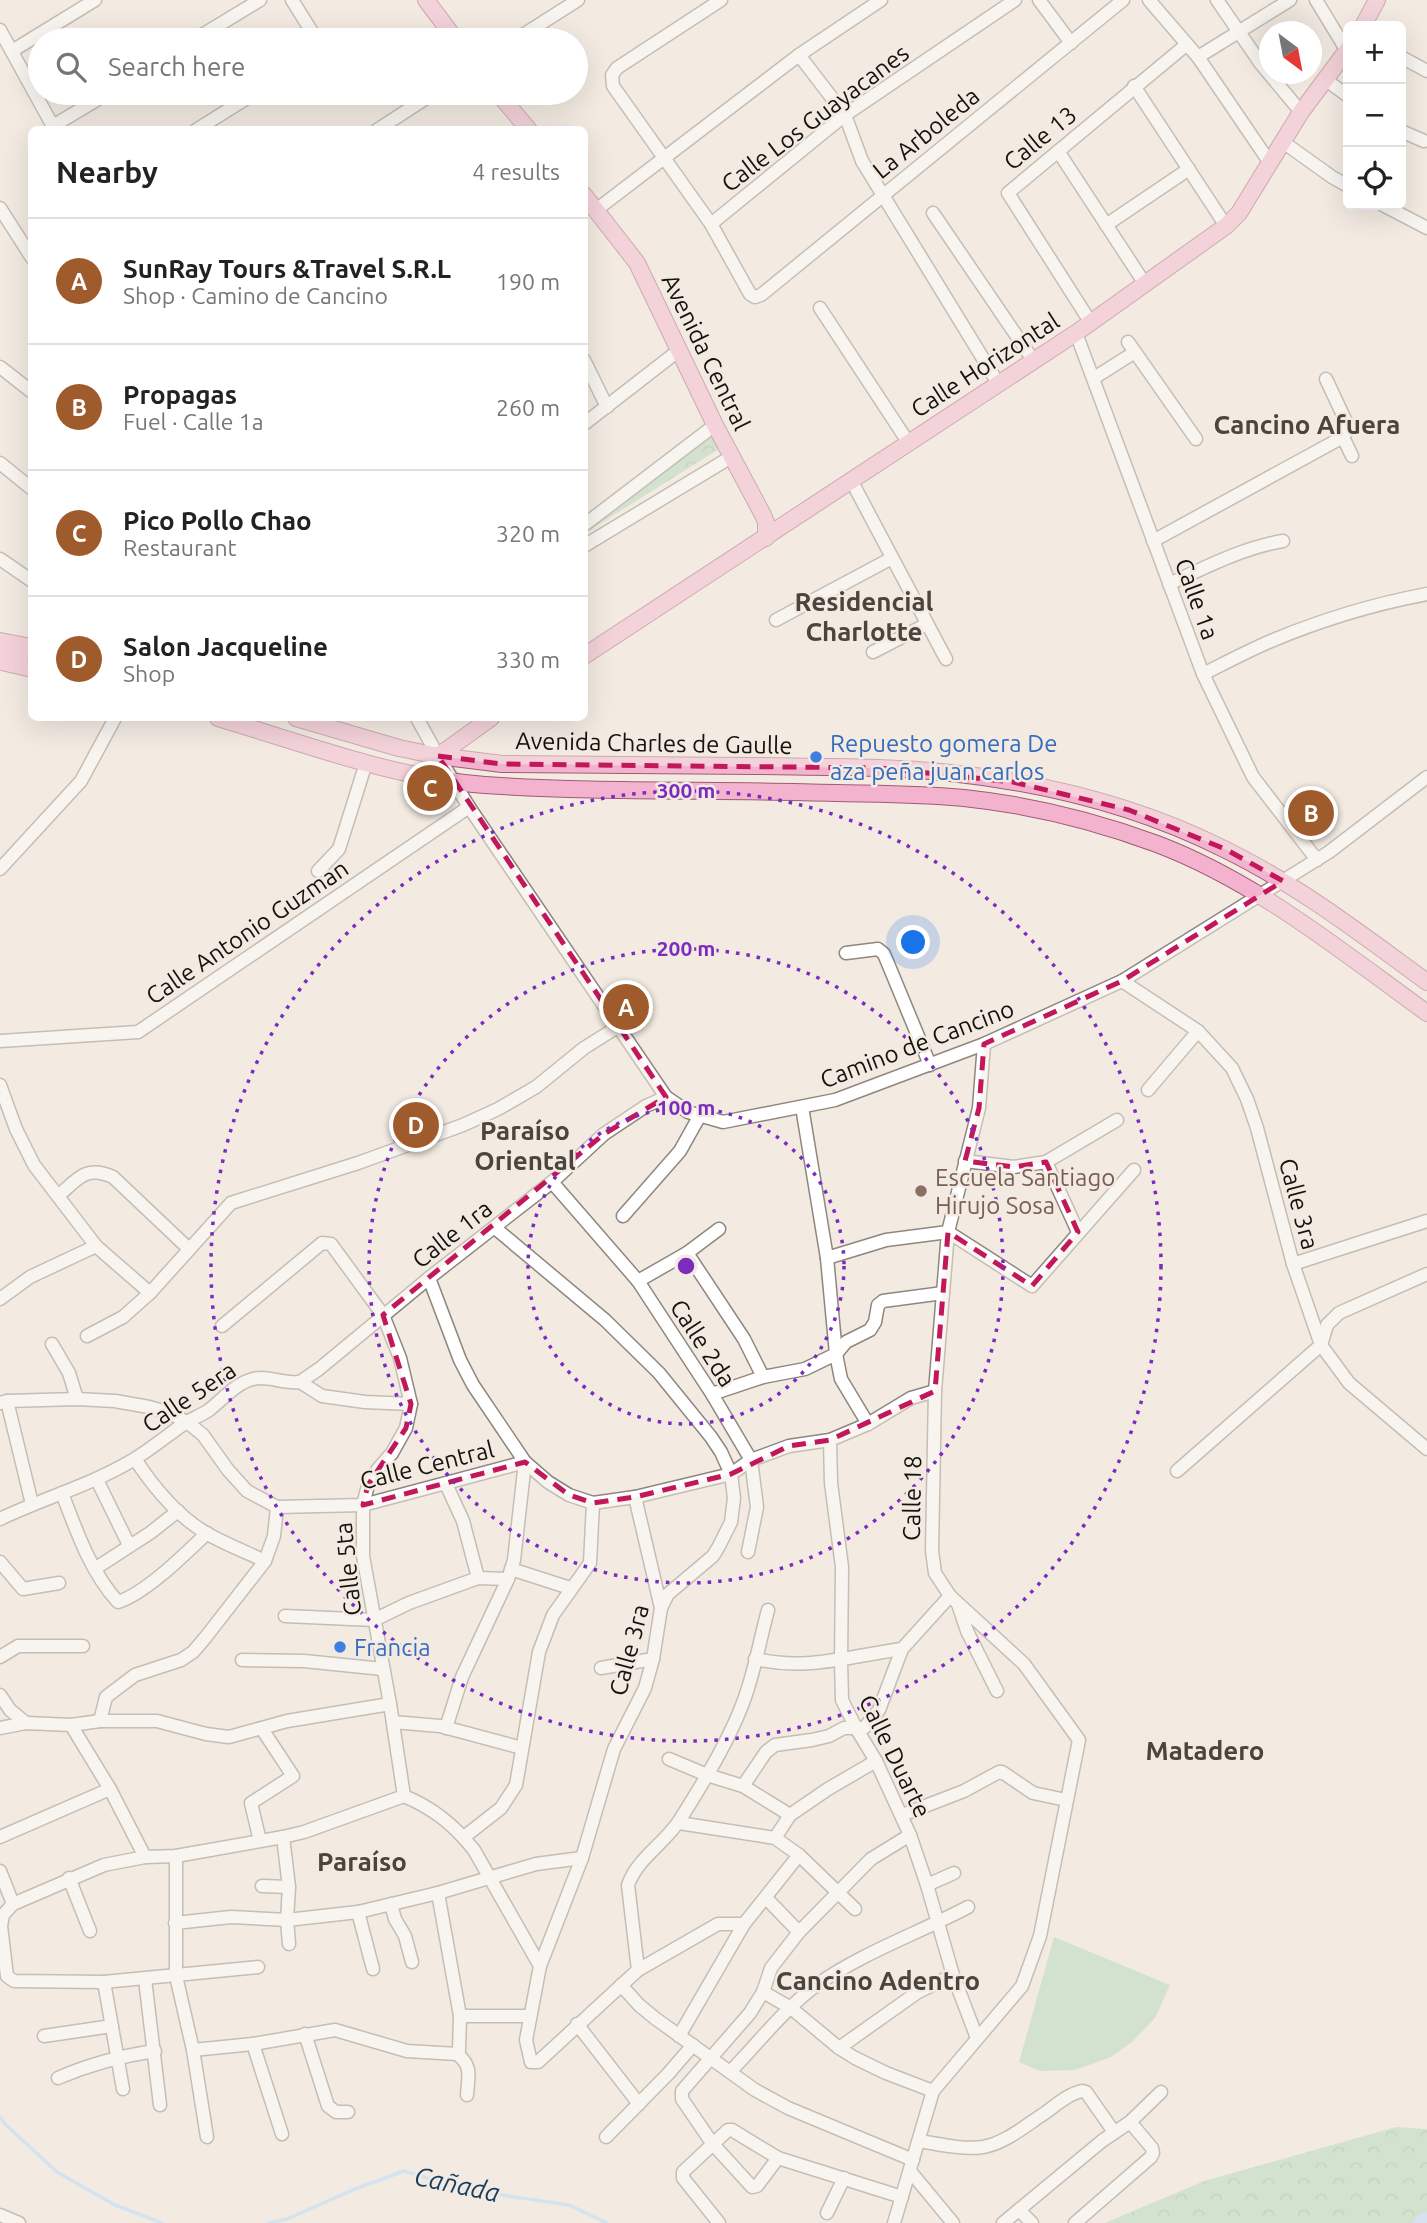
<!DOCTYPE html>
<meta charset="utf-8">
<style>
body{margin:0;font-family:Ubuntu,sans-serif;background:#f6f6f6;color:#222}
.controls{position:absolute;right:21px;top:21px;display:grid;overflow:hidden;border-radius:10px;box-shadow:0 7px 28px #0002}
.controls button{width:63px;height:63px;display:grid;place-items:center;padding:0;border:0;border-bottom:2px solid #e0e0e0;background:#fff;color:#222;font:35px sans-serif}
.compass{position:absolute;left:1259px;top:21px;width:63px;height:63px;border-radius:50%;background:#fff;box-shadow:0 7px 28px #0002;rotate:148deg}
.you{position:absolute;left:914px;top:943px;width:24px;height:24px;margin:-18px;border:5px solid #fff;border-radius:50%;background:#1a73e8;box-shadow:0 0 0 10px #1a73e833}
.badge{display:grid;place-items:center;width:46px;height:46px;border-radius:50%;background:#9f5b2c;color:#fff;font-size:23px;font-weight:700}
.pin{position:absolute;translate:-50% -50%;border:4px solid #fff;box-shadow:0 2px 7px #0006}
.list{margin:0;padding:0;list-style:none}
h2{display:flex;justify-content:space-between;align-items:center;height:91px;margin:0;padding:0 28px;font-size:30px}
h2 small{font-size:23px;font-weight:400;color:#767676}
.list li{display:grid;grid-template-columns:46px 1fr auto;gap:21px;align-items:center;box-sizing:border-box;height:126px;padding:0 28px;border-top:2px solid #e0e0e0}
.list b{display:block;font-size:26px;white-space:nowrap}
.list p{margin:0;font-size:23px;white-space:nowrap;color:#767676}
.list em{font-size:23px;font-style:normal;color:#767676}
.icon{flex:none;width:38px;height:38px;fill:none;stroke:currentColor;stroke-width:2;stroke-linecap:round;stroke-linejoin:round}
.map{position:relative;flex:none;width:1427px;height:2223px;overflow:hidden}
.search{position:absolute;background:#fff;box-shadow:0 7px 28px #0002;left:28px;top:28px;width:560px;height:77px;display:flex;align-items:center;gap:18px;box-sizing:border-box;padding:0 24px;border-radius:38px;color:#767676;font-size:26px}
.panel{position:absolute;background:#fff;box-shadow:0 7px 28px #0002;left:28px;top:126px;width:560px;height:595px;border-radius:10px}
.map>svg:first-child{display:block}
</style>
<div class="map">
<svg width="1427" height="2223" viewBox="0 0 1427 2223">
<defs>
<pattern id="park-crowns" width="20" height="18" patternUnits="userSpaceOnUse" patternTransform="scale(1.75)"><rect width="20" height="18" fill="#add8b7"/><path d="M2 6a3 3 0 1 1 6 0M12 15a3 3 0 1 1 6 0" fill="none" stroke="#94b89c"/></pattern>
</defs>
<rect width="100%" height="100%" fill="#f3ebe2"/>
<g fill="url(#park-crowns)">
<polygon points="709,425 719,449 585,533 585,521"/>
<polygon points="1396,2127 1427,2129 1427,2223 1105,2223 1204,2181"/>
</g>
<polygon fill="#add8b7" points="1054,1937 1170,1985 1155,2018 1132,2042 1111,2057 1075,2070 1040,2071 1019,2062"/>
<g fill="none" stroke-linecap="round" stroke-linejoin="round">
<g stroke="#afd9fe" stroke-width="3.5">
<polyline points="0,2117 5,2124 57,2172 115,2205 162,2223"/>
<polyline points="269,2223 287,2219 355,2189 404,2171 468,2190 569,2205 607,2223"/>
</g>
<polyline stroke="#afd9fe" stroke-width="19" points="1423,2223 1427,2222"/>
<defs>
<g id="minor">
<polyline points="292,0 312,32 315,40"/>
<polyline points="721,0 617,68 612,75 613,86 711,224 750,294 755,297 761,295 1123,0"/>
<polyline points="1039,0 1071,43"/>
<polyline points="1149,0 1198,57 1270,163"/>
<polyline points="1217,0 1261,64 1301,112"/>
<polyline points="1316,0 1347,51"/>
<polyline points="0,30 55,130"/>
<polyline points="194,40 260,0"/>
<polyline points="515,40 578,0"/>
<polyline points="12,51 95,0"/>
<polyline points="799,55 845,115 862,161 998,383"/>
<polyline points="1198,57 1290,0"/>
<polyline points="1401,57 1427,71"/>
<polyline points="1326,80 1348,96"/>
<polyline points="1134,86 1226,226"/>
<polyline points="53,126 108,93"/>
<polyline points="196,130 255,93"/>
<polyline points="377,130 434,93"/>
<polyline points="1401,131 1424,141"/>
<polyline points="1283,142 1332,177 1348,186"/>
<polyline points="1058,151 1145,284"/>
<polyline points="1383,205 1427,228"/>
<polyline points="0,208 32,258"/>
<polyline points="596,210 799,55 881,0"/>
<polyline points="933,213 1033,360"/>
<polyline points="711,224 845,115 1015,0"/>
<polyline points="1106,225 1189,169"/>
<polyline points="820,308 908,442"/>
<polyline points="1091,323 1008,193 1186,45"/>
<polyline points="1076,333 1203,674 1253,777 1317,860"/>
<polyline points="1128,342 1196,439"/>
<polyline points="584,360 607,407"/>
<polyline points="0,367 32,392"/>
<polyline points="1094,378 1135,352"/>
<polyline points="1326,379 1349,428 1343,437"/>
<polyline points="584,424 678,351"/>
<polyline points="0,463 32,489"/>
<polyline points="851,480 946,659"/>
<polyline points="584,525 715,425"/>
<polyline points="1153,541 1343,437 1352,456"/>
<polyline points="584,546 731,457"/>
<polyline points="0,559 32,581"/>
<path d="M1169 584C1206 567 1242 548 1283 541"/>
<polyline points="776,620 892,558"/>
<polyline points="873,652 927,624"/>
<path d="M1203 674C1225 663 1248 651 1271 641 1321 620 1374 604 1427 594"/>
<polyline points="469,807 666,1097 688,1112 723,1122 835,1100 984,1044 1122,981 1329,852 1427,777"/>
<polyline points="0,869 81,781 115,718"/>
<polyline points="318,871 339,849 366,763"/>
<polyline points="846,953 878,949 884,954 930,1065"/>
<polyline points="1122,981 1198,1031 1232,1068 1247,1099 1257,1128 1293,1264 1321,1345 1349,1383 1427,1449"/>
<polyline points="0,1041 138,1032 469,807 438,756 417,718"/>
<polyline points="0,1085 16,1129 34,1165 96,1246 150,1293"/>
<polyline points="1148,1090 1198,1031"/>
<polyline points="802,1107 827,1258 836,1354 841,1379 868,1424"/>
<polyline points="965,1161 1014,1167 1046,1162 1117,1120"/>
<polyline points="1046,1162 1078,1232"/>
<polyline points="552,1182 638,1281 712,1394 751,1460 757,1507 748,1552"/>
<path d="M58 1196C78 1179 85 1165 113 1177L189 1249"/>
<polyline points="623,1216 680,1151 699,1117"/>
<polyline points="495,1228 605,1320 659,1373 711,1437 721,1452 731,1474 734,1498 731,1522 719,1546 713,1556 668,1594 661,1608 653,1659 645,1688 614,1749 582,1858 540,1966 526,2040 531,2062 538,2062 638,1970 718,1924 744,1924"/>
<polyline points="687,1253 744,1339 763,1377"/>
<polyline points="827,1258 886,1240 948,1232 1032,1286 1134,1170"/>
<polyline points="1293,1264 1427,1221"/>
<polyline points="429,1278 460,1360 473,1385 525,1462 514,1560 508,1579 462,1677 446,1728"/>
<polyline points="638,1281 687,1253 719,1229"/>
<polyline points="0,1299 30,1277 96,1246"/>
<polyline points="222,1326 322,1243 331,1244 383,1315 400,1358 411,1404 406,1428 392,1453 378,1469 368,1485 363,1505 363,1556 390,1704 404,1796"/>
<polyline points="87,1336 123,1317 150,1293 231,1203 358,1163 463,1125 498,1109 536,1087 584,1048 619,1026"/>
<polyline points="52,1344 69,1373 77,1399"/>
<polyline points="300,1382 319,1369 429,1278 552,1182 604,1134 646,1106 666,1097"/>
<polyline points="712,1394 763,1377 805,1369 836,1354 846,1342 870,1330 875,1322 878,1305 883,1301 943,1293"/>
<polyline points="7,1401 32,1504"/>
<polyline points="0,1403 7,1401 77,1399 115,1401 149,1407 167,1412 187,1422 203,1435 228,1470 247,1491 277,1507 363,1505 525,1462 548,1482 569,1495 593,1503 635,1497 731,1474 751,1460 789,1446 830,1440 868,1424 911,1398 935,1391"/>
<polyline points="830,1440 831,1483 842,1567 841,1661 842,1700 856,1728 876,1761 910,1835 927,1885 953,1975 977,2038"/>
<path d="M135 1459C154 1488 176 1515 206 1533 225 1544 246 1552 265 1561"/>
<polyline points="1177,1471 1321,1345 1327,1325 1339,1313 1427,1274"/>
<polyline points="97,1480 129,1545"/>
<polyline points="446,1484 463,1521 478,1578"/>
<path d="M62 1493C76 1530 91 1573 118 1602 146 1593 185 1554 207 1533"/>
<polyline points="635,1497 661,1608"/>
<path d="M0 1519C44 1498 91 1485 133 1460 151 1449 168 1435 185 1423 193 1418 202 1415 209 1410 222 1400 236 1383 253 1379 267 1375 284 1384 300 1382L322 1396 365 1402 411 1404"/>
<polyline points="0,1562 23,1589 59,1583"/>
<polyline points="96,1568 150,1533 178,1511"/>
<polyline points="511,1569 570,1588"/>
<polyline points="958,1604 967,1631 997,1691"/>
<polyline points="285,1616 374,1620 409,1603 478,1578 508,1579"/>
<polyline points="0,1657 18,1646 83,1646"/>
<path d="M755 1659C807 1671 850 1656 902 1649"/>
<polyline points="242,1660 304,1661 383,1669"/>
<polyline points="601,1668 653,1659"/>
<polyline points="0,1695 10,1710 26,1723"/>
<polyline points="100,1721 106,1697 135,1675 181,1660 193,1652 205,1638 265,1561 274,1536 277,1507"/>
<polyline points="393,1722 440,1726 522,1748"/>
<polyline points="71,1725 110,1789 145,1857"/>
<polyline points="0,1728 26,1723 71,1725 100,1721 157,1721 206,1734 229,1737 287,1721 390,1704"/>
<polyline points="669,1759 707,1775 743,1786 790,1815"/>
<polyline points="743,1786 766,1752 775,1745 812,1740 829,1736 844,1728 864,1728 879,1710 902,1649 950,1596"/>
<polyline points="902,1815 964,1791 999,1772 1002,1772 1033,1793 1066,1800"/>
<polyline points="679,1823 775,1838 799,1855 855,1909"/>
<polyline points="0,1837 110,1789"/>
<polyline points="283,1837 289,1887 287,1920 289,1944"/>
<polyline points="464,1837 501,1808 516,1785 539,1652 553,1615 590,1563 593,1503"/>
<polyline points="775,1838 790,1815 828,1789 876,1761"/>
<polyline points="260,1841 251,1803 293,1776 262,1729"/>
<polyline points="176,1856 176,1976 193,2050 207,2137"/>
<polyline points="0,1871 13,1904"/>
<polyline points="69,1878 90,1931"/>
<polyline points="927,1885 954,1873"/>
<polyline points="262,1886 289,1887"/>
<polyline points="766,1898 799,1932"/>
<polyline points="391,1904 395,1919 405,1936 412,1962"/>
<polyline points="358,1912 373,1969"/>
<polyline points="175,1923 231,1917 287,1920 358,1912 438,1893 536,1864 582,1858"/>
<path d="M258 1967 104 1982 14 1981 7 1976 1 1926 3 1915 13 1904 104 1865 145 1857 176 1856 283 1837 304 1832 404 1796C433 1808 454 1825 474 1850L540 1966"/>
<path d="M638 1970 628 1885C638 1857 666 1843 681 1818 705 1780 735 1731 748 1688 756 1663 761 1636 768 1610"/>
<polyline points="145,1979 160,2105"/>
<polyline points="104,1982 123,2089"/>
<polyline points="621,1985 639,2005 656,2019 755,2090 788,2108 913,2160"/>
<polyline points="763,1992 791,2008 839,2048 855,2058 886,2073 933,2091"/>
<polyline points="460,2016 530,2016"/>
<polyline points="577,2024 639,2104"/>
<polyline points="305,2034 328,2106 336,2112 348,2112"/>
<polyline points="44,2036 112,2026"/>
<polyline points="679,2036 744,1924 799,1855"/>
<polyline points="253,2044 282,2134"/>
<polyline points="839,2048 918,1992 953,1975"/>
<polyline points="193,2050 253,2044 335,2030 407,2051 457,2054 459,2051 460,2016 438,1893"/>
<path d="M457 2054C473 2066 468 2077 467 2095"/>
<path d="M730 2072C758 2043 785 2008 818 1984 864 1952 919 1933 968 1907"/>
<path d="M58 2078C90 2064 120 2056 155 2051"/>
<polyline points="606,2137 668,2074 693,2045"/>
<path d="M919 2141C939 2144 963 2150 983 2147 1006 2143 1026 2125 1045 2113 1056 2105 1068 2094 1082 2091L1086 2092 1114 2132"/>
<polyline points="778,2158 757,2186 752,2187 712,2143 682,2099 682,2091 750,2013 763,1992 771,1968 799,1932 871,1859 910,1835"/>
<polyline points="910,2171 953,2223"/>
<polyline points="1019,2210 1032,2223"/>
<polyline points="827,2213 844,2178"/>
<polyline points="0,2215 19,2223"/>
<polyline points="719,2223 683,2178 683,2172 728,2130 732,2130 778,2158 902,2197"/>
<polyline points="894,2223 933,2091 1022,1986 1040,1936 1079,1740 1024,1664 950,1596 935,1573 932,1551 935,1391 948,1232 979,1108 984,1044"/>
<polyline points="1003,2223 1102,2141 1130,2122 1161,2092"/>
<polyline points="1075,2223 1151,2157 1153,2153 1152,2148 1130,2122"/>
</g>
<g id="major">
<polyline points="426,0 456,40"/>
<polyline points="1363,26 1377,0"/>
<polyline points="498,93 529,130"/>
<polyline points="584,195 637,263 715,425 763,515 766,522 766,538"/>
<polyline points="0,641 26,646"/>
<polyline points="0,654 20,656 23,652 17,645"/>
<polyline points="584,656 1076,333 1226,226 1239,213 1301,112 1348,49"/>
<polyline points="2,662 32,669"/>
<path d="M218 718C306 744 393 778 485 785 602 793 719 789 836 793 879 794 922 794 964 798 1030 805 1095 821 1157 844 1257 882 1341 951 1427 1013"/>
<path d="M296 718 399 748 438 756 502 764C586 765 671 765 755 766 820 767 886 766 951 773 1044 783 1140 807 1224 849 1298 885 1361 934 1427 982"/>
<polyline points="438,756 491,718"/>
</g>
</defs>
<use href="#minor" stroke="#8e877f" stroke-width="15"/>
<use href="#major" stroke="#a05a76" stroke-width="18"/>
<use href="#minor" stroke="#fff" stroke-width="12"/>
<use href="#major" stroke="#f3b3ce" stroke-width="16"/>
</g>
<path d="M0 0H1427V2223H0ZM438 756 502 764 880 768 1013 782 1129 810 1225 849 1283 881 1122 981 984 1044 979 1108 965 1161 1014 1167 1046 1162 1078 1232 1032 1286 948 1232 935 1391 830 1440 789 1446 731 1474 635 1497 593 1503 569 1495 525 1462 363 1505 368 1485 406 1428 411 1404 383 1315 604 1134 666 1097Z" fill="#f3ebe2" fill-opacity=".55" fill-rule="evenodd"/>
<path fill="none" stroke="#c2185b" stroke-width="5" stroke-dasharray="14 9" stroke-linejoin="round" d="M438 756 502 764 880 768 1013 782 1129 810 1225 849 1283 881 1122 981 984 1044 979 1108 965 1161 1014 1167 1046 1162 1078 1232 1032 1286 948 1232 935 1391 830 1440 789 1446 731 1474 635 1497 593 1503 569 1495 525 1462 363 1505 368 1485 406 1428 411 1404 383 1315 604 1134 666 1097Z"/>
<g fill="none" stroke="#7b2cbf" stroke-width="3.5" stroke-dasharray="3.5 7">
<circle cx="686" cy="1266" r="158"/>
<circle cx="686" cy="1266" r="317"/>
<circle cx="686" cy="1266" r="475"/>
</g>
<g fill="#3f7fe0" stroke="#f3ebe2" stroke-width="2.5">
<circle cx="816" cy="757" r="7"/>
<circle cx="340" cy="1647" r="7"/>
</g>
<circle fill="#8d6e63" stroke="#f3ebe2" stroke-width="2.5" cx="921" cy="1191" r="7"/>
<g text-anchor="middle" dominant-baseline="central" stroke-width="5" stroke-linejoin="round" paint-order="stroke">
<g font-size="24" fill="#15120f" stroke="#f3ebe2">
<text transform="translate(815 118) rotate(-37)">Calle Los Guayacanes</text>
<text transform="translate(926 133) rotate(-39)">La Arboleda</text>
<text transform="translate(1040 138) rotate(-39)">Calle 13</text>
<text transform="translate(706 352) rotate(64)">Avenida Central</text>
<text transform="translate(985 365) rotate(-33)">Calle Horizontal</text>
<text transform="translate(1197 599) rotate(70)">Calle 1a</text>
<text transform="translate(654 743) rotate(1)">Avenida Charles de Gaulle</text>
<text transform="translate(247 932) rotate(-34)">Calle Antonio Guzman</text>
<text transform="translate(917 1044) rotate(-21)">Camino de Cancino</text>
<text transform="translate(1299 1204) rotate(75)">Calle 3ra</text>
<text transform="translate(452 1234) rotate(-38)">Calle 1ra</text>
<text transform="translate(703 1343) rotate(57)">Calle 2da</text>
<text transform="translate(189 1397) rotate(-34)">Calle 5era</text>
<text transform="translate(427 1465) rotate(-14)">Calle Central</text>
<text transform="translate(912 1498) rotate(-89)">Calle 18</text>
<text transform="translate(348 1569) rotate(-96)">Calle 5ta</text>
<text transform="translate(629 1650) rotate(-75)">Calle 3ra</text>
<text transform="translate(895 1756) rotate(64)">Calle Duarte</text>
</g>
<g font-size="24" fill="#366cbe" stroke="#f3ebe2" text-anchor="start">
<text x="830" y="743">Repuesto gomera De<tspan x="830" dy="28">aza peña juan carlos</tspan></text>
<text x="354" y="1647">Francia</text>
</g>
<g font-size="24" fill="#785e54" stroke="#f3ebe2" text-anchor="start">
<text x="935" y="1177">Escuela Santiago<tspan x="935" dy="28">Hirujo Sosa</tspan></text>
</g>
<g font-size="26" font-weight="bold" fill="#4b453e" stroke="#f3ebe2">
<text x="1307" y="424">Cancino Afuera</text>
<text x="864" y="601">Residencial<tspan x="864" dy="30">Charlotte</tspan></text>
<text x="525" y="1130">Paraíso<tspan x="525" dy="30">Oriental</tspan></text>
<text x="1205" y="1750">Matadero</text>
<text x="362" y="1861">Paraíso</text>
<text x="878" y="1980">Cancino Adentro</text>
</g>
<g font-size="26" font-style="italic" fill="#183f5e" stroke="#f3ebe2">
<text transform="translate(457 2184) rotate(12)">Cañada</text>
</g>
</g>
<circle cx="686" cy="1266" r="10" fill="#7b2cbf" stroke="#f3ebe2" stroke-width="3.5"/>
<g font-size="21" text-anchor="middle" font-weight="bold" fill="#7b2cbf" stroke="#f3ebe2" stroke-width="5" stroke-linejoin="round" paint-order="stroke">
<text x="686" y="798">300 m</text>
<text x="686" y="956">200 m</text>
<text x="686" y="1115">100 m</text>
</g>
</svg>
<div class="controls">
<button>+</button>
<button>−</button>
<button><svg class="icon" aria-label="locate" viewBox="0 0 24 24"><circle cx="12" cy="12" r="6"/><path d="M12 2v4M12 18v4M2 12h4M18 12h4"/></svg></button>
</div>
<svg class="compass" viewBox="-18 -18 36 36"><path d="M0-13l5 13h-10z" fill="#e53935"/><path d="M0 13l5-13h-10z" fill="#767676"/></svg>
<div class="you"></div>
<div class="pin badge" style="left:626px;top:1007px">A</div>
<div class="pin badge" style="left:1311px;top:813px">B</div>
<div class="pin badge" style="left:430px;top:788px">C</div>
<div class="pin badge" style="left:416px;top:1125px">D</div>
<div class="search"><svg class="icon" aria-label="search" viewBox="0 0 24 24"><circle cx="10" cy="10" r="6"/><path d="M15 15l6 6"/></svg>Search here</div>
<section class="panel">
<h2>Nearby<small>4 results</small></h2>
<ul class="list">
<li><span class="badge">A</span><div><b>SunRay Tours &amp;Travel S.R.L</b><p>Shop · Camino de Cancino</p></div><em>190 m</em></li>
<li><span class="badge">B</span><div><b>Propagas</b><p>Fuel · Calle 1a</p></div><em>260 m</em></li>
<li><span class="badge">C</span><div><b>Pico Pollo Chao</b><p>Restaurant</p></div><em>320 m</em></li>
<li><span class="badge">D</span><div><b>Salon Jacqueline</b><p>Shop</p></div><em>330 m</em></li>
</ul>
</section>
</div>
